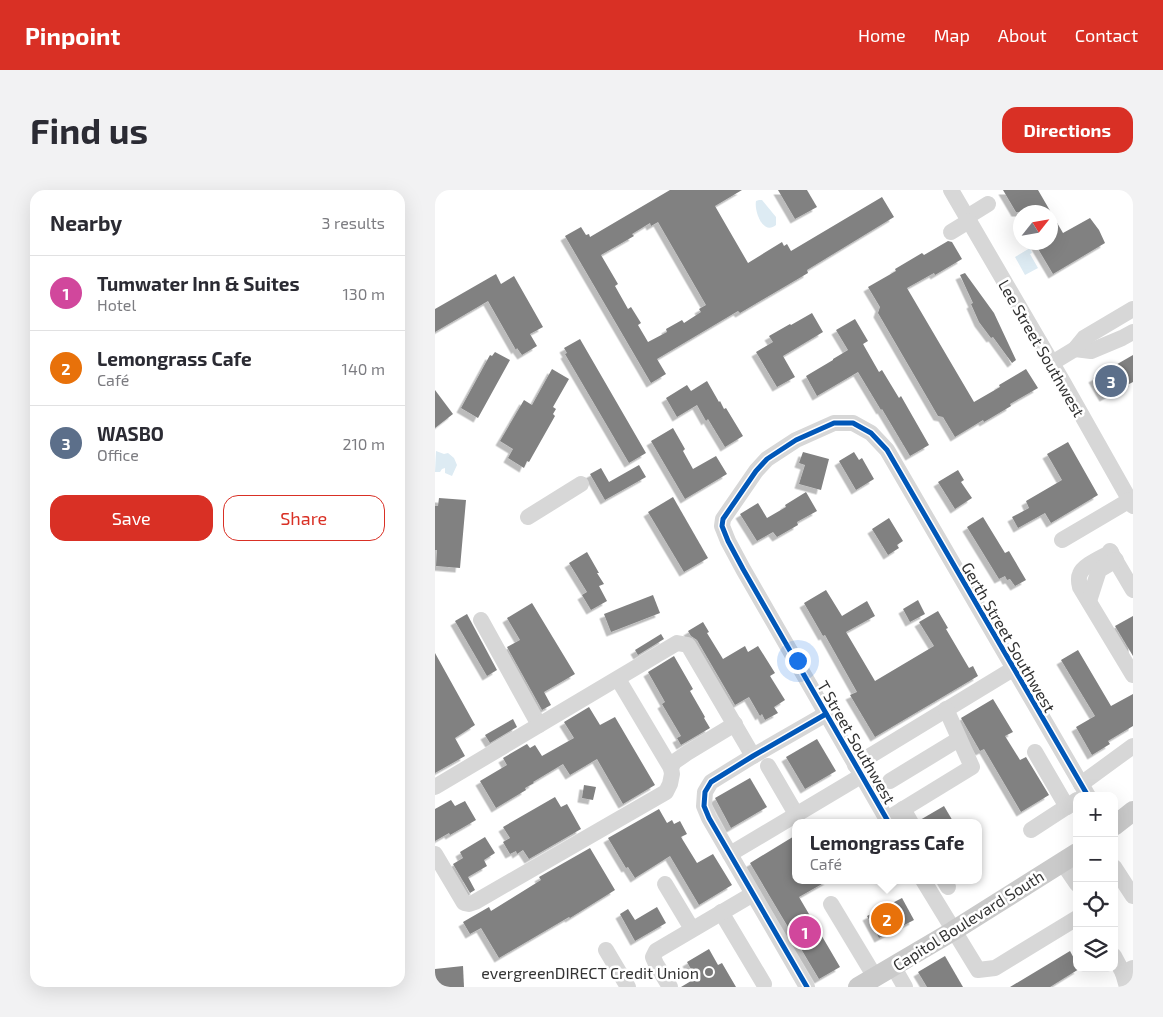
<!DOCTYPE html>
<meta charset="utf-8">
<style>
body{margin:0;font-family:"Exo 2",sans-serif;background:#f2f2f3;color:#2b2b33}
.controls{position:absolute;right:15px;bottom:15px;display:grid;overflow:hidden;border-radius:10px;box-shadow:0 5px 20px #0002}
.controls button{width:45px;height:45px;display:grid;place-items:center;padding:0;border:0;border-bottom:1px solid #e1e1e2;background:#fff;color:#2b2b33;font:25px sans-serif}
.compass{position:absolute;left:578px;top:15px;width:45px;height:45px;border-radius:50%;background:#fff;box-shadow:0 5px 20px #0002;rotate:59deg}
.you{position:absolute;left:362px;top:470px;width:18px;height:18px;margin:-12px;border:4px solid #fff;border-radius:50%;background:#1a73e8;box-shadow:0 0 0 8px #1a73e833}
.badge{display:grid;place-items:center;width:32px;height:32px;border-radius:50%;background:#d93025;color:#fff;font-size:16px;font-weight:700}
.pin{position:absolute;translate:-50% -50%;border:2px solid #fff;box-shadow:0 1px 5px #0006}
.popup{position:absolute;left:357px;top:629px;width:190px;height:65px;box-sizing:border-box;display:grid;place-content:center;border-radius:10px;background:#fff;filter:drop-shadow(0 1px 4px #0005);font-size:16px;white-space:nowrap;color:#7c7c81}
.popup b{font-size:19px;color:#2b2b33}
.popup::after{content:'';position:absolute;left:50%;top:100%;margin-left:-10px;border:10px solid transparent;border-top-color:#fff}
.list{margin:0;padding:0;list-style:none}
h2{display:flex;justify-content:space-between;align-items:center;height:65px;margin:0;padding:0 20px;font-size:21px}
h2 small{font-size:16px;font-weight:400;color:#7c7c81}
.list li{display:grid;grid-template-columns:32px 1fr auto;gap:15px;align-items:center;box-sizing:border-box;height:75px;padding:0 20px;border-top:1px solid #e1e1e2}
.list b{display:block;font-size:19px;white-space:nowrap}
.list p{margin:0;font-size:16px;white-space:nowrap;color:#7c7c81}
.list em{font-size:16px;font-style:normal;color:#7c7c81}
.actions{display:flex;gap:10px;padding:15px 20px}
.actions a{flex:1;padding:11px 0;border:1px solid #d93025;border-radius:15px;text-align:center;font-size:18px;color:#d93025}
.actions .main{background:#d93025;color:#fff}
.icon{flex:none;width:28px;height:28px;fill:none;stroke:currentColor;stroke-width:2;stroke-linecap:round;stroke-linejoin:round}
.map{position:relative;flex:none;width:698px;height:797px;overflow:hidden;border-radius:15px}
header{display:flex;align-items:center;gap:30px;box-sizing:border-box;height:70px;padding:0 25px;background:#d93025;color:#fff}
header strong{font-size:24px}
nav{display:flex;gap:28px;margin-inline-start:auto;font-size:18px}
.intro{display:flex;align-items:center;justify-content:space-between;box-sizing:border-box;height:120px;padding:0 30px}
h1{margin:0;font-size:35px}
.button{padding:12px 22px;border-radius:15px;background:#d93025;color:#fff;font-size:18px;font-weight:700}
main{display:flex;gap:30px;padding:0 30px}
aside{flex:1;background:#fff;border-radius:15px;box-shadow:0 5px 20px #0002}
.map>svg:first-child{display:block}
</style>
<header>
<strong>Pinpoint</strong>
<nav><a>Home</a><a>Map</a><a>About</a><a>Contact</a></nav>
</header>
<div class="intro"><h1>Find us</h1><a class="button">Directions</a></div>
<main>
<aside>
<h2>Nearby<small>3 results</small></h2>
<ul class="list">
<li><span class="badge" style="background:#d1479c">1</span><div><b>Tumwater Inn &amp; Suites</b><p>Hotel</p></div><em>130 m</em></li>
<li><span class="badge" style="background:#e8710a">2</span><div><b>Lemongrass Cafe</b><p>Café</p></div><em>140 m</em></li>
<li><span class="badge" style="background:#5c6f8a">3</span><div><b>WASBO</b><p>Office</p></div><em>210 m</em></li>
</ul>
<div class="actions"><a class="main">Save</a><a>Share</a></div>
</aside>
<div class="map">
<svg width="698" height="797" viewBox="0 0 698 797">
<defs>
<filter id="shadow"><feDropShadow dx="-4.5" dy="4.5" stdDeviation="0" flood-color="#0004"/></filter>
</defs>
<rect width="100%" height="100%" fill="#fff"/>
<g fill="#ddebf3">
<path d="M324 10H327L341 27V35C328 46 319 21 321 11Z"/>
<polygon points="595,58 597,63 595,64 603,78 590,85 580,67"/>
<polygon points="1,261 9,264 13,263 19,268 22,275 17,286 10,283 10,278 7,279 5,282 0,282"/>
</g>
<g fill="#818181" fill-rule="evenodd" filter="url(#shadow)">
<path d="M235 0H307L280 16 313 73 347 52 349 56 352 54 356 61 447 7 459 27 372 80 373 83 305 123 303 121 222 169 231 184 216 193 130 46 146 37 151 45 154 44 155 47ZM223 32 271 115 264 119 266 122 249 133 247 130 231 139 232 142 213 152 203 135 206 133 196 117 193 119 180 96 183 94 166 65 199 46 197 44 215 33 216 36Z"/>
<polygon points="343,0 372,0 382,17 360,29"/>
<polygon points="568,0 603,0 628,43 655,28 664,40 670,53 618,84 599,52 616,52 616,22 581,22"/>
<polygon points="513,51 517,52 527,69 500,85 499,83 472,98 539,212 565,197 564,195 591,179 603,198 575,214 576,216 549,232 548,230 520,247 508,227 503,226 443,123 445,117 433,97 461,81 460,79 487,63 489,65"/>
<polygon points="530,83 559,123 581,170 577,173 558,147 556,148 544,132 536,114 538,113 525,85"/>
<polygon points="61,84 66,94 79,86 108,137 95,144 102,156 87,165 82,158 81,160 53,111 0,142 0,119"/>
<polygon points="377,123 388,142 348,166 360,187 342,197 321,162 338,152 334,146 355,134 356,135"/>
<polygon points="420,129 433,151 428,154 444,182 447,180 464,208 466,206 494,255 475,266 447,219 446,220 423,182 382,206 371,186 398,170 398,169 413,160 401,140"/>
<polygon points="145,149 211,263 194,273 130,164 132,163 129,158"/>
<polygon points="60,162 75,170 43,228 26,218 55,165 57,166"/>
<polygon points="698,165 698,192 669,207 658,188"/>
<polygon points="117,179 134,189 118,217 121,219 118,224 120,226 94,272 92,271 89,278 73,268 78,259 65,251 89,210 97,215"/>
<polygon points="272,191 284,212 285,211 289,219 291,218 308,246 290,257 273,229 271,231 262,215 242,227 231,208 252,195 256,201"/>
<polygon points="0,200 18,224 0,238"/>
<polygon points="238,238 250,259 248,261 258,279 281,266 292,284 250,309 216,251"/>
<polygon points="633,252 663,305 616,333 610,323 583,338 577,327 594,318 591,311 627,290 612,264"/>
<polygon points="368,262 394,269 386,300 364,294 370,275 364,273"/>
<polygon points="419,262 424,270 427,268 439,289 421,300 404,271"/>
<polygon points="204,275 211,287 170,310 155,284 166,278 174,292"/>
<polygon points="523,280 529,290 526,292 537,308 520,319 503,292"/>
<polygon points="371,302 382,321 362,332 363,335 342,347 338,342 322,351 305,324 323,313 332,328 351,317 350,315"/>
<polygon points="238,307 273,368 249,382 213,322"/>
<polygon points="4,308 31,310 25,378 1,376 2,360 0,360 0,316 3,316"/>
<polygon points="548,327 570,363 574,361 591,390 580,396 575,389 572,390 570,386 564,389 532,337"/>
<polygon points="454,328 468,351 462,355 464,358 453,365 437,339"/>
<polygon points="152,362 164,383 162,383 169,394 164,396 172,411 156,420 147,405 152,402 134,373"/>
<polygon points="391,400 407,426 432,411 440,426 411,442 440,491 499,456 484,432 503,421 513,438 511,439 534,478 538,476 543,486 440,547 415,505 422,502 390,445 388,446 369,413"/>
<polygon points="218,405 225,423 176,442 169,424"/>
<polygon points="483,410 490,424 475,432 468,419"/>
<polygon points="97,413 140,484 109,502 116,515 107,520 72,457 85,450 72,428"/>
<polygon points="32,424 62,480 52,486 20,431"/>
<polygon points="698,426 698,466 680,436"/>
<polygon points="268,432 274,442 272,443 288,469 310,456 313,462 323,456 340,483 335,486 350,510 339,517 343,523 330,530 327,524 325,526 314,507 300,515 262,450 256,446 253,441"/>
<polygon points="226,444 229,449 203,465 200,460"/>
<polygon points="643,460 676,516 698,504 698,536 673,551 675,554 657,565 641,537 660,526 626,470"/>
<polygon points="0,463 40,535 20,548 30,566 0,583"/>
<polygon points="239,466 258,499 255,501 270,527 269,528 275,538 246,555 242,548 246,546 227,514 230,512 213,482"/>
<polygon points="558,509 578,542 570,546 585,570 591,567 614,605 586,622 549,559 545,561 526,528"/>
<polygon points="154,517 165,535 180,527 220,595 188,614 162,569 135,585 128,574 98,592 99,593 90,598 91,600 61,618 45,591 72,575 68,568 92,554 95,558 100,555 107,566 139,548 129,532"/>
<polygon points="78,529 82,537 55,553 50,545"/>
<polygon points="382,549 401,581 370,599 351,567"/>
<polygon points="315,588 332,617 296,638 280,608"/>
<polygon points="149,595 161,597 158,610 147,608"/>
<polygon points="120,607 126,617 132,614 146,639 94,669 88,660 82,664 81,661 75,664 68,652 75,648 68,637"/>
<polygon points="16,610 20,616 30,611 41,630 15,645 14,643 0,651 0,619"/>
<polygon points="509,616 519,633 486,633 485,630"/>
<polygon points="224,619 232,633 237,630 239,634 245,631 252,644 246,647 262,673 278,664 297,695 264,715 235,666 200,688 193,677 191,678 173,648"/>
<polygon points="361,645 361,690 394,690 364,707 405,777 384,789 315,673"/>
<polygon points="50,647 60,663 49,670 52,676 33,687 40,700 35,703 18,674 28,668 25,662"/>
<polygon points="155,658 180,700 135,728 134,727 64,768 46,738 35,744 28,732 54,717 56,721 106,690 104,687"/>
<polygon points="467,708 479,730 444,748 432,726"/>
<polygon points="222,717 231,733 200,751 185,724 193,719 200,730"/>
<polygon points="274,759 283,775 287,773 301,797 246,797 261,788 252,772"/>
<polygon points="635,761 642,774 642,778 644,779 615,797 575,797"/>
<polygon points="510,766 528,797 492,797 483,782"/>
<polygon points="28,776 29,797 0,797 0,779"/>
</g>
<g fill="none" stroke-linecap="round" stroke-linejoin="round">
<g stroke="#d7d7d7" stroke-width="16">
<polyline points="516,0 628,192 698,316"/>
<polyline points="532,27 553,14"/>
<polyline points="516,42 534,31"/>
<polyline points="640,159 656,161 687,148 698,142"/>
<polyline points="617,173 640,159 649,148 698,119"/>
<polyline points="93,327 146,294"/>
<polyline points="627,350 695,310"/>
<polyline points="675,361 698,400"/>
<path d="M676 362C668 367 648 375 645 384 643 388 644 393 645 397L698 485"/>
<polyline points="654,411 664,380 681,370"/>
<polyline points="46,430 104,535"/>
<polyline points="183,489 236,578"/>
<polyline points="600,562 632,617"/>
<polyline points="420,575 578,479"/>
<polyline points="333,576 361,624"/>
<polyline points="455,591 524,549"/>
<polyline points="646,594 698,556"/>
<polyline points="0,597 242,453 253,455 318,566"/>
<polyline points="468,619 476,633"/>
<polyline points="452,629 537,577 511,519"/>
<polyline points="454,633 308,379 293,351 287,336 288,329 321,281 332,269 361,250 399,233 418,233 436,243 452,260 653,606"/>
<polyline points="596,640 642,610"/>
<polyline points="0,664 29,713 34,714 40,712 231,602 235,594 237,584 236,578 239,572 252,563 300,534"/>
<polyline points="295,664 426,586"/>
<polyline points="627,672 642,694"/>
<polyline points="679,677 698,706"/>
<polyline points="488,690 543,780 560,778 642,728"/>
<polyline points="509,690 513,697"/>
<polyline points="230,694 257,739"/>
<polyline points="396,714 440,787"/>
<polyline points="286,722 329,794"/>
<polyline points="171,760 193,797"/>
<polyline points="679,766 688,783"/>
<polyline points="458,776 470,797"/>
<polyline points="235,797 221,774 218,767 221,761 318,704"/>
<polyline points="372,797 274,628 269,616 270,602 276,592 318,566 391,524"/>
<polyline points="692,797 688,783 698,778"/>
</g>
<g stroke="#cacaca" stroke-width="20">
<polyline points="679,636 698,621"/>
<polyline points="423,797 518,741 642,663"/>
</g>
<defs>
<g id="cycleway">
<polyline points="454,633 308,379 293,351 287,336 288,329 321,281 332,269 361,250 399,233 418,233 436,243 452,260 653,606"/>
<polyline points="372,797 274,628 269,616 270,602 276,592 318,566 391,524"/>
</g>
</defs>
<use href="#cycleway" stroke="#fff" stroke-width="8"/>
<use href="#cycleway" stroke="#0057b8" stroke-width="5"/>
</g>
<circle fill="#7a7a7a" stroke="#fff" stroke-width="2" cx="274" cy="782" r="5"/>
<g text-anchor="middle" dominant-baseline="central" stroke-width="5" stroke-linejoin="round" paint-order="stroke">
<g font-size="16" fill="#333" stroke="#fff">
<text transform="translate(607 158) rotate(60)">Lee Street Southwest</text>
<text transform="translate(574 447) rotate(60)">Gerth Street Southwest</text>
<text transform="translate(422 552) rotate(60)">T Street Southwest</text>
<text transform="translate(533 730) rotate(-32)">Capitol Boulevard South</text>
</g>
<g font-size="16" fill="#333" stroke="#fff" text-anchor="end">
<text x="264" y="782">evergreenDIRECT Credit Union</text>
</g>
</g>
</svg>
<div class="controls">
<button>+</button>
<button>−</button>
<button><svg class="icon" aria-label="locate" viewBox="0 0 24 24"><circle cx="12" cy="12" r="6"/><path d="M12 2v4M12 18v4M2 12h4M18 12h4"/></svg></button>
<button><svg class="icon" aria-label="layers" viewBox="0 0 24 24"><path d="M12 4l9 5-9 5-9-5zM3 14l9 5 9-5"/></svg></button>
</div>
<svg class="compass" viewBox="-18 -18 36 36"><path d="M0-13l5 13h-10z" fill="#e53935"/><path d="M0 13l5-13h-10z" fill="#7c7c81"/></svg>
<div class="you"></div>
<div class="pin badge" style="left:370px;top:742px;background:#d1479c">1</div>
<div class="pin badge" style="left:452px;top:729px;background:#e8710a">2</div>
<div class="popup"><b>Lemongrass Cafe</b>Café</div>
<div class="pin badge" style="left:676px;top:191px;background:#5c6f8a">3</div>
</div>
</main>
